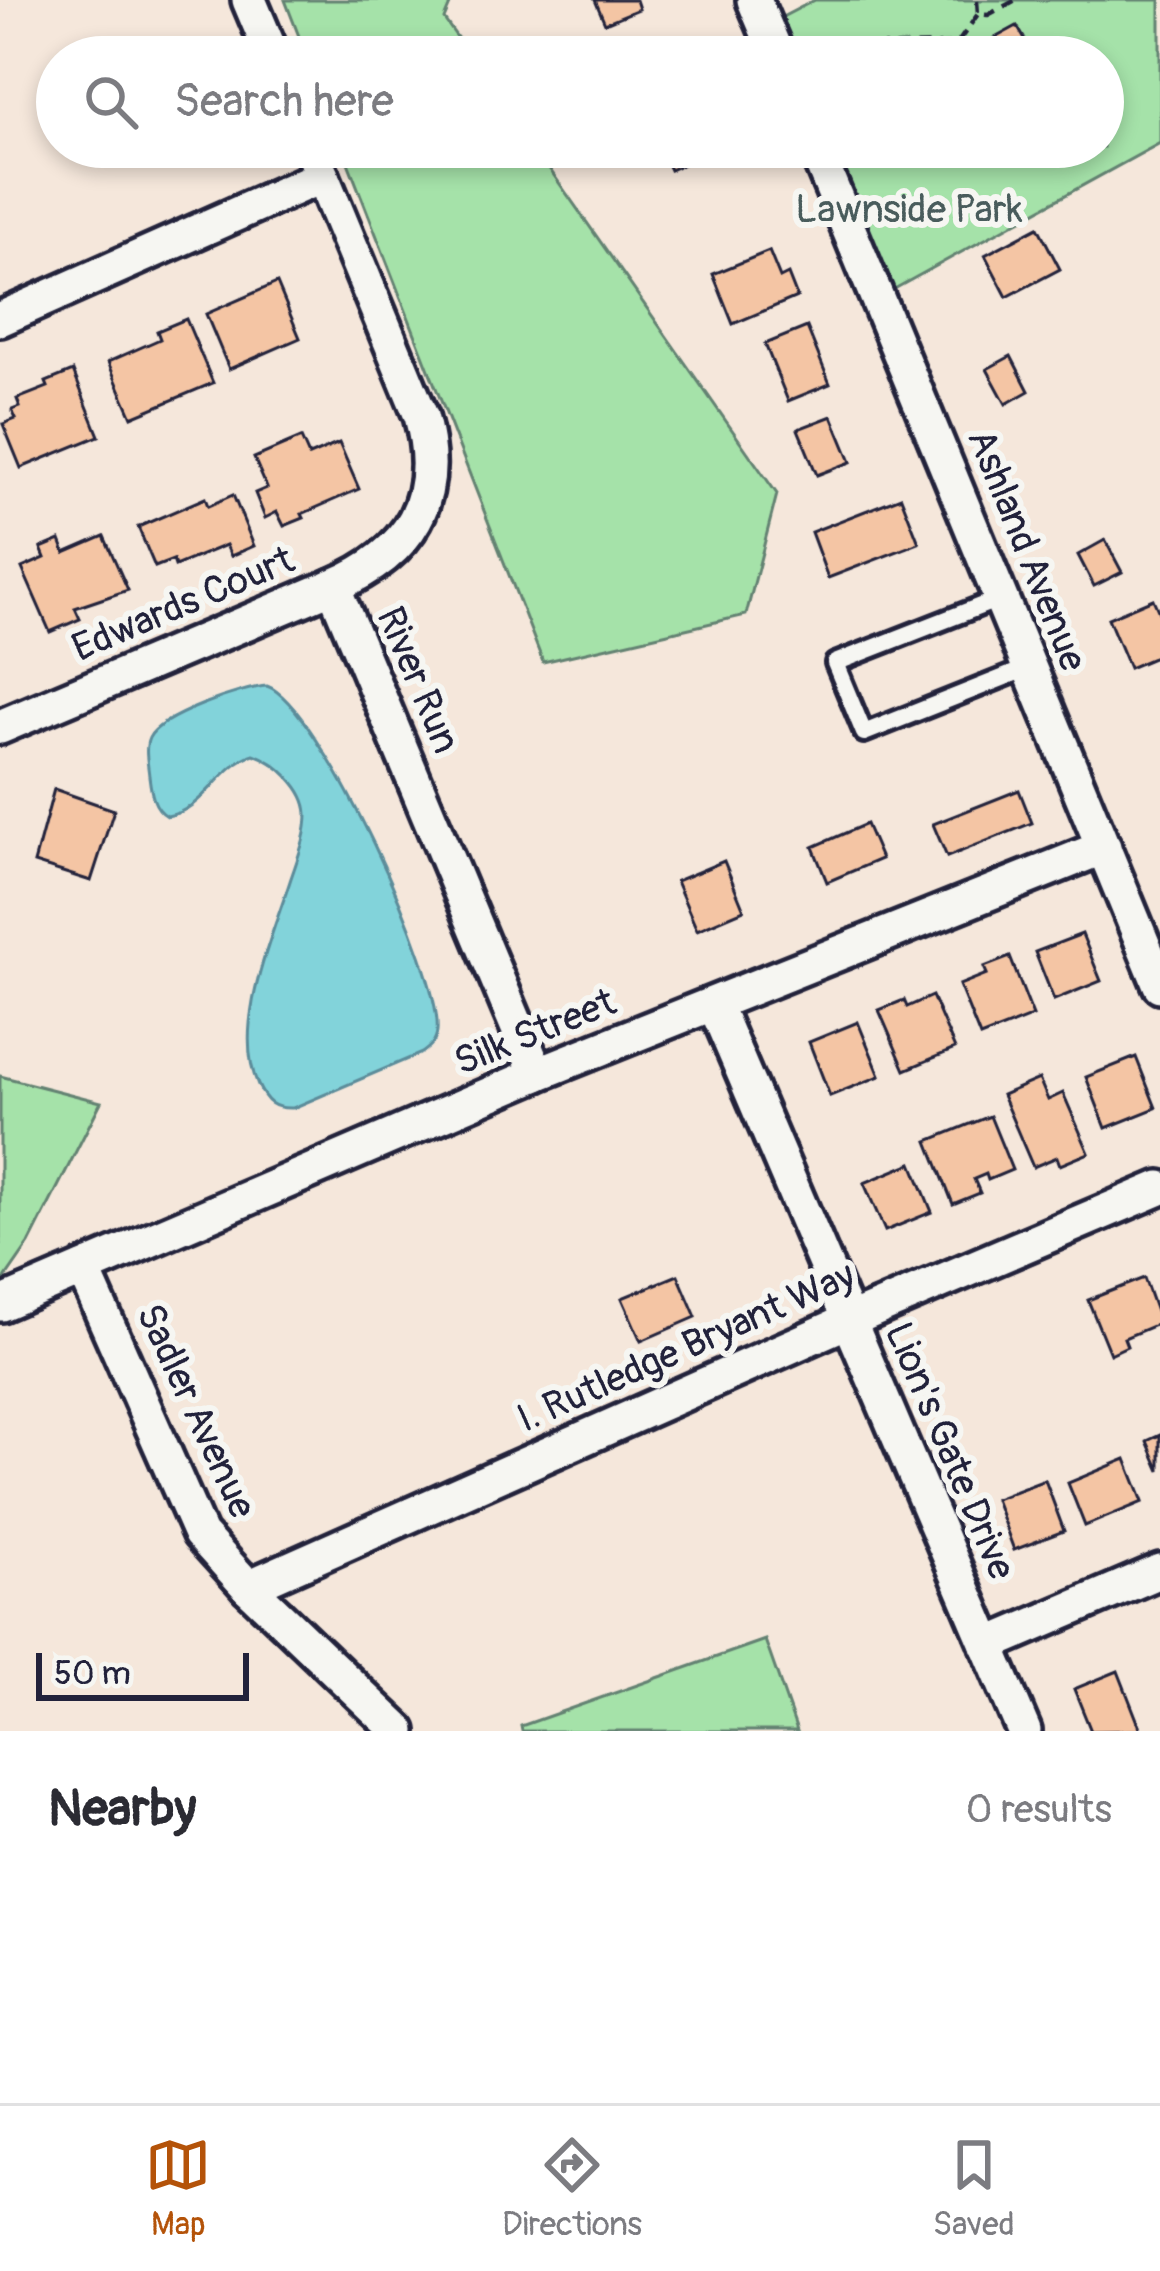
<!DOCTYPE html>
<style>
body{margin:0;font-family:Pangolin,sans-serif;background:#f2f2f3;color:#2b2b33}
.scale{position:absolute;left:36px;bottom:30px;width:213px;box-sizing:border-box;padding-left:12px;border:6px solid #22223b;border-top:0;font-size:33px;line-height:42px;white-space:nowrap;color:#22223b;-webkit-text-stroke:9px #f6f6f2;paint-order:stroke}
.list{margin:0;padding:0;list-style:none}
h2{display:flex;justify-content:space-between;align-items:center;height:156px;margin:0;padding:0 48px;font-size:51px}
h2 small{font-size:39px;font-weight:400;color:#7c7c81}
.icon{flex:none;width:66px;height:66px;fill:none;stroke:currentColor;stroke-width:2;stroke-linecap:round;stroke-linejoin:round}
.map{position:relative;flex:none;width:1160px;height:1731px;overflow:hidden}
.search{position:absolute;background:#fff;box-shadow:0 6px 18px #0003;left:36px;right:36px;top:36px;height:132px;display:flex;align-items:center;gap:30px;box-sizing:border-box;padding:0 42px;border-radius:66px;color:#7c7c81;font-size:45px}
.sheet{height:372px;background:#fff}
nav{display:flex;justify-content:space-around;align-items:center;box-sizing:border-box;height:168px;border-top:3px solid #e1e1e2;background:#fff;font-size:33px;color:#7c7c81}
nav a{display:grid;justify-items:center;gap:6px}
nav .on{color:#b45309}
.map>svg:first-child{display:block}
</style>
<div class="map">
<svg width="1160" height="1731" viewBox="0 0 1160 1731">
<rect width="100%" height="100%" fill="#f5e7db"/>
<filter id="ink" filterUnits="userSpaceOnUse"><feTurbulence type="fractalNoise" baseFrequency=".00833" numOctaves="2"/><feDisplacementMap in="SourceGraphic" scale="24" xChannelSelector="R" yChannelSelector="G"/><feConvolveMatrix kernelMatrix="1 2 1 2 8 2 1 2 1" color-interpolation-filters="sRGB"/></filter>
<g filter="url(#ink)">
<g fill="#a5e2a9" stroke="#648272" stroke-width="3">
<polygon points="285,0 452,0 444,19 471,57 307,57"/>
<polygon points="815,0 1160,0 1160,143 878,298 816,147 1103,147 1103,57 780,57 767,25"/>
<polygon points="342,147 534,147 777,494 746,615 543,662"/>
<polygon points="0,1076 101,1102 29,1244 0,1286"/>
<polygon points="765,1640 797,1731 522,1731 521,1726"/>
</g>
<path fill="#82d3da" stroke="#5c8c9a" stroke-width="3" d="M267 686C319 704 443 975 437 1031 436 1042 430 1047 422 1053L293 1108C273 1109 266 1102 258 1085 231 1026 273 935 291 878 298 857 307 836 307 814 306 789 277 762 254 754 219 765 205 810 167 816 153 808 151 792 149 776 148 764 144 749 149 738 159 716 242 688 267 686Z"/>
<g fill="#f4c5a4" stroke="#22223b" stroke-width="3">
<polygon points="595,0 636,0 639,9 605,23"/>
<polygon points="1017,26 1035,57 992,57 984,44"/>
<polygon points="659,147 701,147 704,155 670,170"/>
<polygon points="1038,227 1060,269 1007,297 985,255"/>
<polygon points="769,251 780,278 788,274 797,297 733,324 713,274"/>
<polygon points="277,283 300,338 229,369 206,314"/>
<polygon points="186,319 213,383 132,417 108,362 160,339 157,331"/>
<polygon points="807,327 830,384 788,401 765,344"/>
<polygon points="1011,356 1029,391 1006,404 987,369"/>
<polygon points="73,371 99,436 21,468 3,424 16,419 12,410 20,407 17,399 48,387 46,382"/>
<polygon points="832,416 851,462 817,475 798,429"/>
<polygon points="301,438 309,456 339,443 359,489 302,514 304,518 284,526 277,512 265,518 255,493 267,488 254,458"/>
<polygon points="233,495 254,546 231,556 226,545 175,566 173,560 155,567 138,527 205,498 208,506"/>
<polygon points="901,497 919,543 828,578 811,532"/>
<polygon points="104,536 128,590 75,608 80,619 50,632 22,568 45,558 41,548 60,540 65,553"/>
<polygon points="1105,540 1122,572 1094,586 1078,555"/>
<polygon points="1153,599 1160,615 1160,655 1129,668 1108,618"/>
<polygon points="54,789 114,810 91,881 34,863"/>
<polygon points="1019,790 1032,823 947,857 933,824"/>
<polygon points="866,824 881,859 827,882 813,847"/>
<polygon points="724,861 744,910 697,930 676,881"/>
<polygon points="1082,934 1101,981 1054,1000 1035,952"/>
<polygon points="1010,957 1033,1016 980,1037 959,985 987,974 984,967"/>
<polygon points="932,996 955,1049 905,1070 879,1010 904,1000 907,1007"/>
<polygon points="858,1022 880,1076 830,1096 809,1042"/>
<polygon points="1136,1057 1156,1108 1106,1128 1086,1077"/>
<polygon points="1039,1079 1048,1100 1063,1093 1089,1153 1060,1165 1057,1157 1033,1167 1002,1095"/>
<polygon points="990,1116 1012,1170 988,1180 986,1174 974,1179 980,1193 953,1204 928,1141"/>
<polygon points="912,1163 932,1212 885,1231 864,1183"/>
<polygon points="678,1275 696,1317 641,1341 622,1298"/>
<polygon points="1144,1278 1160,1323 1124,1338 1127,1346 1110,1354 1088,1300"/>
<polygon points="1160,1435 1160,1471 1147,1441"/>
<polygon points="1126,1459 1143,1502 1085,1526 1068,1483"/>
<polygon points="1045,1480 1064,1531 1014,1550 995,1499"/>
<polygon points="1118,1671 1141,1730 1091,1731 1074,1689"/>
</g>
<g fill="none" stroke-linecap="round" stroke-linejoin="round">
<defs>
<polyline id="service" points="1001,598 835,663 864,733 1030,667"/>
<g id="minor">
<polyline points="249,0 273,57"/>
<polyline points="754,0 778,57"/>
<path d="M310 147 421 416C444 499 411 553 333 586L537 1074"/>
<polyline points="815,147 1160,985"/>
<polyline points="0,319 322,176"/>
<polyline points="0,727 333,586"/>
<polyline points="715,1006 1024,1731"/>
<polyline points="83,1269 200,1534 248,1587 399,1731"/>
<polyline points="1,1304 537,1074 1104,847"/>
<polyline points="248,1587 848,1321 1160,1188"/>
<polyline points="987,1645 1160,1571"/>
</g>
</defs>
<use href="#service" stroke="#22223b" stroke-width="26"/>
<use href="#minor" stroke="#22223b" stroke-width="42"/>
<g stroke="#22223b" stroke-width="4.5" stroke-dasharray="12 9" stroke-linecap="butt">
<polyline points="977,0 978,14 988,15 1016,0"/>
<polyline points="813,57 854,46 951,44 959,41 978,14"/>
</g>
<use href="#service" stroke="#f6f6f2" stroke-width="16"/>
<use href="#minor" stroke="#f6f6f2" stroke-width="33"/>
</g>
</g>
<g text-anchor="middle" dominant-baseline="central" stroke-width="12" stroke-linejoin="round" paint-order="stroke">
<g font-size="39" fill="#495c5c" stroke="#f6f6f2">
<text x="909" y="209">Lawnside Park</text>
</g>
<g font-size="39" fill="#22223b" stroke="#f6f6f2">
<text transform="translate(1027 550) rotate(68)">Ashland Avenue</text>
<text transform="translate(183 604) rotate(-23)">Edwards Court</text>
<text transform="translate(418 680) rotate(67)">River Run</text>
<text transform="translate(535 1032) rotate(-22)">Silk Street</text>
<text transform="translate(686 1347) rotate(-24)">I. Rutledge Bryant Way</text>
<text transform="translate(196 1411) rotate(65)">Sadler Avenue</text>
<text transform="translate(950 1451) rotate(67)">Lion's Gate Drive</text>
</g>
</g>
</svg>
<div class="scale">50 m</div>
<div class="search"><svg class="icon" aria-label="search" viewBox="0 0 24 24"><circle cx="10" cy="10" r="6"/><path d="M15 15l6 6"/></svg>Search here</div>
</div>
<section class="sheet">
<h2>Nearby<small>0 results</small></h2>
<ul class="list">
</ul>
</section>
<nav>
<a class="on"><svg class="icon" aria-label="map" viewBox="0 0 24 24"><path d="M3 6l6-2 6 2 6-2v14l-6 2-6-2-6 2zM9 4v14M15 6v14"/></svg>Map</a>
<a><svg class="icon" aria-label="directions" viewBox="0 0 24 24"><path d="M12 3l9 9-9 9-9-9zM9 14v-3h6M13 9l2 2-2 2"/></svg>Directions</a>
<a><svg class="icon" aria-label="saved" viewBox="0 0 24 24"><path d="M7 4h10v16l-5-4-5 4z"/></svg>Saved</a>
</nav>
